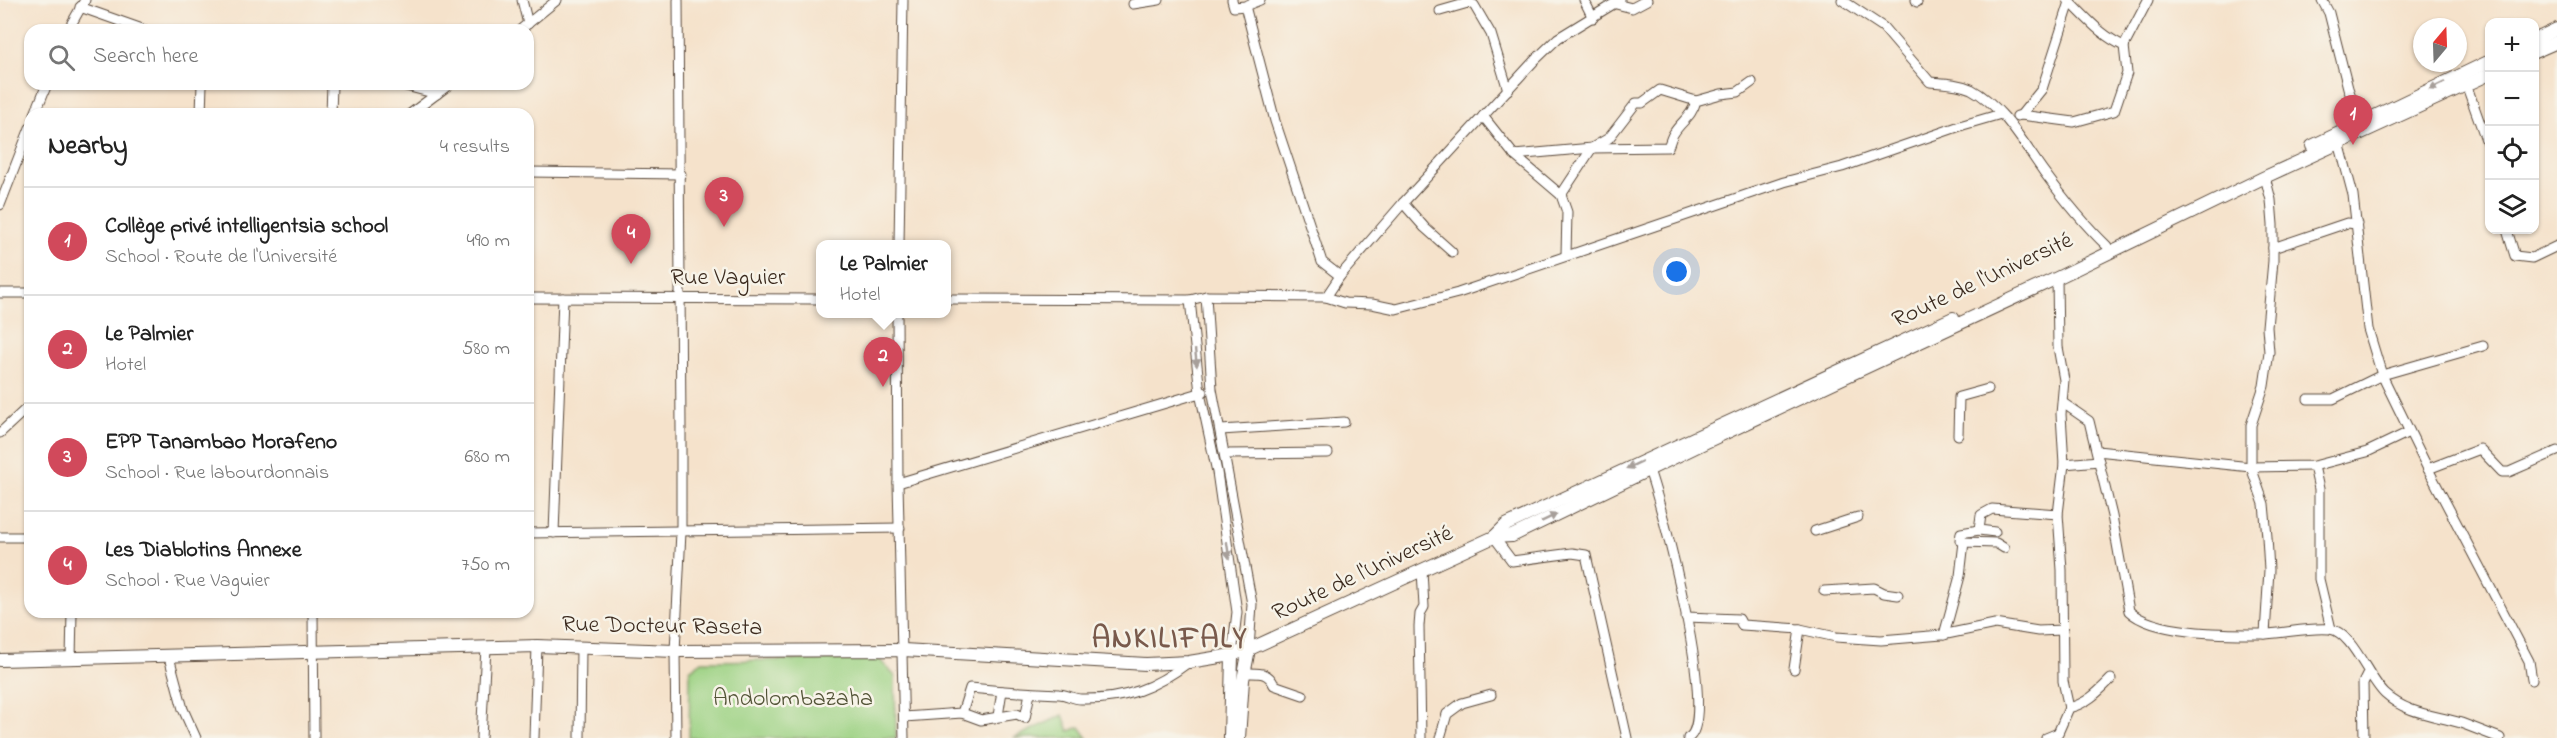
<!DOCTYPE html>
<meta charset="utf-8">
<style>
body{margin:0;font-family:"Indie Flower",sans-serif;background:#f2f2f2;color:#222}
.controls{position:absolute;right:18px;top:18px;display:grid;overflow:hidden;border-radius:12px;box-shadow:0 2px 4px #0004}
.controls button{width:54px;height:54px;display:grid;place-items:center;padding:0;border:0;border-bottom:2px solid #e0e0e0;background:#fff;color:#222;font:30px sans-serif}
.compass{position:absolute;left:2413px;top:18px;width:54px;height:54px;border-radius:50%;background:#fff;box-shadow:0 2px 4px #0004;rotate:19deg}
.you{position:absolute;left:1677px;top:272px;width:21px;height:21px;margin:-15px;border:4px solid #fff;border-radius:50%;background:#1a73e8;box-shadow:0 0 0 9px #1a73e833}
.badge{display:grid;place-items:center;width:39px;height:39px;border-radius:50%;background:#d1495b;color:#fff;font-size:20px;font-weight:700}
.pin{position:absolute;translate:-50% -50px;filter:drop-shadow(0 2px 3px #0008)}
.pin::after{content:'';position:absolute;top:32px;width:21px;height:18px;background:inherit;clip-path:polygon(0 0,100% 0,50% 100%)}
.popup{position:absolute;left:816px;top:240px;width:135px;height:78px;box-sizing:border-box;display:grid;place-content:center;border-radius:12px;background:#fff;filter:drop-shadow(0 2px 4px #0005);font-size:20px;white-space:nowrap;color:#767676}
.popup b{font-size:22px;color:#222}
.popup::after{content:'';position:absolute;left:50%;top:100%;margin-left:-12px;border:12px solid transparent;border-top-color:#fff}
.list{margin:0;padding:0;list-style:none}
h2{display:flex;justify-content:space-between;align-items:center;height:78px;margin:0;padding:0 24px;font-size:26px}
h2 small{font-size:20px;font-weight:400;color:#767676}
.list li{display:grid;grid-template-columns:39px 1fr auto;gap:18px;align-items:center;box-sizing:border-box;height:108px;padding:0 24px;border-top:2px solid #e0e0e0}
.list b{display:block;font-size:22px;white-space:nowrap}
.list p{margin:0;font-size:20px;white-space:nowrap;color:#767676}
.list em{font-size:20px;font-style:normal;color:#767676}
.icon{flex:none;width:33px;height:33px;fill:none;stroke:currentColor;stroke-width:2;stroke-linecap:round;stroke-linejoin:round}
.map{position:relative;flex:none;width:2557px;height:738px;overflow:hidden}
.search{position:absolute;background:#fff;box-shadow:0 2px 4px #0004;left:24px;top:24px;width:510px;height:66px;display:flex;align-items:center;gap:15px;box-sizing:border-box;padding:0 21px;border-radius:18px;color:#767676;font-size:22px}
.panel{position:absolute;background:#fff;box-shadow:0 2px 4px #0004;left:24px;top:108px;width:510px;height:510px;border-radius:18px}
.map>svg:first-child{display:block}
</style>
<div class="map">
<svg width="2557" height="738" viewBox="0 0 2557 738">
<rect width="100%" height="100%" fill="#f7f3e8"/>
<filter id="ink" filterUnits="userSpaceOnUse"><feTurbulence type="fractalNoise" baseFrequency=".0167" numOctaves="2"/><feDisplacementMap in="SourceGraphic" scale="12" xChannelSelector="R" yChannelSelector="G"/><feConvolveMatrix kernelMatrix="1 2 1 2 8 2 1 2 1" color-interpolation-filters="sRGB"/></filter>
<filter id="wash" filterUnits="userSpaceOnUse"><feTurbulence type="fractalNoise" baseFrequency=".008" numOctaves="4" result="noise"/><feDisplacementMap in="SourceGraphic" scale="24" xChannelSelector="R" yChannelSelector="G"/><feGaussianBlur stdDeviation="1.35" result="paint"/><feColorMatrix in="noise" values="0 0 0 0 0 0 0 0 0 0 0 0 0 0 0 0 0 1.4 0 .05"/><feComposite in="paint" operator="in"/></filter>
<g filter="url(#wash)">
<rect width="100%" height="100%" fill="#f5e2cb"/>
<g fill="#9cd283" stroke="#6c7e50" stroke-width="1.5">
<polygon points="879,659 895,676 896,738 689,738 690,670 702,661"/>
<polygon points="1063,715 1069,731 1080,727 1088,738 1014,738"/>
</g>
</g>
<g filter="url(#ink)">
<g fill="none" stroke-linecap="round" stroke-linejoin="round">
<defs>
<g id="minor">
<polyline points="522,0 528,24"/>
<polyline points="1232,0 1234,7 1245,6 1260,0"/>
<polyline points="1584,0 1593,18"/>
<path d="M1842 0 1883 27 1930 82C1943 83 1958 83 1971 89 2003 106 2023 143 2044 172 2063 198 2084 224 2107 246"/>
<polyline points="1916,0 1917,2"/>
<path d="M2068 0C2087 18 2100 35 2124 46L2148 0"/>
<polyline points="2322,0 2329,13 2348,88 2360,122"/>
<polyline points="1133,4 1159,0"/>
<polyline points="1616,4 1632,8 1647,0"/>
<polyline points="1245,6 1275,121 1322,262 1340,276"/>
<polyline points="80,7 145,30"/>
<polyline points="1440,11 1468,3 1474,5 1491,34 1508,90"/>
<polyline points="68,30 85,0"/>
<polyline points="520,30 557,0"/>
<polyline points="398,84 437,94"/>
<polyline points="2466,84 2490,151"/>
<polyline points="35,114 47,84"/>
<polyline points="201,114 202,84"/>
<polyline points="331,114 332,84"/>
<polyline points="410,114 450,84"/>
<polyline points="2021,115 2074,122 2114,111 2127,73 2124,46"/>
<polyline points="1483,116 1514,155 1561,195 1567,212 1566,255"/>
<polyline points="2017,116 2021,115 2042,89 2070,2"/>
<polyline points="2339,142 2353,195 2368,329 2382,375 2428,469 2529,661 2532,680"/>
<path d="M1514 155 1592 148 1668 147C1670 143 1671 137 1674 133 1681 121 1692 117 1696 101L1721 94 1738 92 1752 82"/>
<polyline points="528,172 681,174"/>
<polyline points="2265,177 2271,200 2273,225 2273,261 2267,327 2269,352 2264,386 2251,425 2251,467 2264,504 2267,537 2269,570 2265,634"/>
<polyline points="1561,195 1592,148 1609,138 1636,103 1642,103 1660,90 1696,101"/>
<polyline points="1403,203 1425,228 1452,252"/>
<polyline points="0,205 30,128"/>
<polyline points="2507,230 2515,256 2532,258 2557,246"/>
<polyline points="899,244 903,0"/>
<polyline points="2273,248 2347,223 2357,224"/>
<polyline points="2057,278 2058,347 2064,380 2061,414 2064,464 2058,514 2062,570 2063,681 2069,708"/>
<polyline points="0,293 30,293"/>
<polyline points="1206,296 1212,389 1252,604 1249,649"/>
<polyline points="1326,297 1340,276 1403,203 1534,61 1558,38 1620,0"/>
<polyline points="528,298 820,299"/>
<polyline points="946,299 1190,300 1206,296 1326,297 1345,303 1372,304 1396,309 1458,293 1784,182 1842,167 1963,125 2001,114"/>
<polyline points="1190,300 1200,393 1217,472 1237,612 1232,655"/>
<polyline points="897,314 898,483 904,738"/>
<polyline points="2308,399 2333,399 2382,375 2483,346"/>
<path d="M2063 403 2089 421 2112 516 2129 611C2154 635 2230 634 2266 634 2287 633 2309 627 2330 629 2352 632 2368 678 2385 694 2407 714 2435 715 2461 723 2474 728 2487 733 2500 738"/>
<polyline points="1221,430 1344,422"/>
<polyline points="0,433 30,405"/>
<polyline points="1958,435 1959,397 1988,389"/>
<polyline points="2097,451 2251,467 2314,466 2367,452 2409,432"/>
<polyline points="1225,454 1328,453"/>
<polyline points="2064,464 2099,461"/>
<polyline points="2314,466 2319,489 2319,579 2331,629"/>
<polyline points="2428,469 2480,449 2502,472 2509,472 2557,451"/>
<path d="M1649 470C1661 504 1721 722 1688 738"/>
<polyline points="898,483 1203,392"/>
<polyline points="1979,530 1981,515 1992,509 2058,514"/>
<polyline points="1815,531 1858,517"/>
<polyline points="528,533 900,528"/>
<polyline points="554,533 563,298"/>
<polyline points="0,537 30,537"/>
<polyline points="1494,537 1512,561 1572,553 1586,555 1627,738"/>
<polyline points="1964,542 1960,540 1961,533 1979,530 1995,532"/>
<polyline points="1824,591 1874,588 1884,593 1898,595"/>
<polyline points="313,612 314,738"/>
<polyline points="1686,617 1739,619 1742,625 1800,629 1794,669"/>
<polyline points="1800,629 1836,637 1881,640 1942,635 1995,624 2038,631 2063,630"/>
<polyline points="1944,635 1960,576 1964,542 1996,543 2004,548"/>
<polyline points="169,657 183,709 196,738"/>
<polyline points="71,659 72,612"/>
<path d="M1244 673C1259 673 1268 671 1274 685L1303 695"/>
<path d="M962 713 970 688C1000 691 1029 693 1059 694 1066 694 1073 699 1081 699 1125 700 1155 688 1189 662"/>
<polyline points="998,716 1002,691"/>
<polyline points="904,717 962,713 981,720 1017,714 1025,718 1030,693"/>
<polyline points="481,738 486,648"/>
<polyline points="534,738 537,646"/>
<polyline points="580,738 581,648"/>
<polyline points="676,738 675,651 681,532 681,429 678,0"/>
<polyline points="1421,738 1419,626 1420,614 1424,607 1422,570"/>
<polyline points="1440,738 1447,714 1462,703 1491,695"/>
<path d="M2046 738 2058 733 2069 708C2088 703 2098 692 2111 679"/>
<polyline points="2364,738 2363,683 2368,673"/>
</g>
<g id="major">
<polyline points="2534,40 2557,29"/>
<polyline points="2534,52 2557,42"/>
<polyline points="2312,146 2490,61"/>
<polyline points="1494,537 1506,525 1953,318"/>
<polyline points="0,660 537,646 675,651 903,650 1146,664 1189,662 1232,655 1254,647 1494,537 1512,536 1706,442 2057,278 2265,177 2490,74"/>
<polyline points="1230,738 1232,655"/>
<polyline points="1239,738 1243,680 1249,649"/>
</g>
</defs>
<use href="#minor" stroke="#574638" stroke-width="11"/>
<use href="#major" stroke="#574638" stroke-width="14"/>
<use href="#minor" stroke="#fff" stroke-width="9"/>
<use href="#major" stroke="#fff" stroke-width="12"/>
</g>
<defs><path id="oneway-solid" d="M-6-.8H1V-3.2L6.5 0L1 3.2V.8H-6Z" transform="scale(1.5)"/></defs>
<g fill="#a79f9a">
<use href="#oneway-solid" transform="translate(2437 86) rotate(154)"/>
<use href="#oneway-solid" transform="translate(1196 358) rotate(84)"/>
<use href="#oneway-solid" transform="translate(1634 465) rotate(155)"/>
<use href="#oneway-solid" transform="translate(1549 518) rotate(-26)"/>
<use href="#oneway-solid" transform="translate(1228 550) rotate(82)"/>
</g>
</g>
<g text-anchor="middle" dominant-baseline="central" stroke-width="5" stroke-linejoin="round" paint-order="stroke">
<g font-size="24" fill="#3b2a1e" stroke="#f7f3e8">
<text x="728" y="278">Rue Vaguier</text>
<text transform="translate(1983 281) rotate(-25)">Route de l'Université</text>
<text transform="translate(1363 574) rotate(-25)">Route de l'Université</text>
<text transform="translate(662 627) rotate(1)">Rue Docteur Raseta</text>
</g>
<g font-size="24" fill="#535437" stroke="#f7f3e8">
<text x="793" y="699">Andolombazaha</text>
</g>
<g font-size="30" font-weight="bold" letter-spacing="1.5" fill="#795a4c" stroke="#f7f3e8">
<text x="1170" y="640">ANKILIFALY</text>
</g>
</g>
</svg>
<div class="controls">
<button>+</button>
<button>−</button>
<button><svg class="icon" aria-label="locate" viewBox="0 0 24 24"><circle cx="12" cy="12" r="6"/><path d="M12 2v4M12 18v4M2 12h4M18 12h4"/></svg></button>
<button><svg class="icon" aria-label="layers" viewBox="0 0 24 24"><path d="M12 4l9 5-9 5-9-5zM3 14l9 5 9-5"/></svg></button>
</div>
<svg class="compass" viewBox="-18 -18 36 36"><path d="M0-13l5 13h-10z" fill="#e53935"/><path d="M0 13l5-13h-10z" fill="#767676"/></svg>
<div class="you"></div>
<div class="pin badge" style="left:2353px;top:145px">1</div>
<div class="pin badge" style="left:883px;top:387px">2</div>
<div class="popup"><b>Le Palmier</b>Hotel</div>
<div class="pin badge" style="left:724px;top:227px">3</div>
<div class="pin badge" style="left:631px;top:264px">4</div>
<div class="search"><svg class="icon" aria-label="search" viewBox="0 0 24 24"><circle cx="10" cy="10" r="6"/><path d="M15 15l6 6"/></svg>Search here</div>
<section class="panel">
<h2>Nearby<small>4 results</small></h2>
<ul class="list">
<li><span class="badge">1</span><div><b>Collège privé intelligentsia school</b><p>School · Route de l'Université</p></div><em>490 m</em></li>
<li><span class="badge">2</span><div><b>Le Palmier</b><p>Hotel</p></div><em>580 m</em></li>
<li><span class="badge">3</span><div><b>EPP Tanambao Morafeno</b><p>School · Rue labourdonnais</p></div><em>680 m</em></li>
<li><span class="badge">4</span><div><b>Les Diablotins Annexe</b><p>School · Rue Vaguier</p></div><em>750 m</em></li>
</ul>
</section>
</div>
